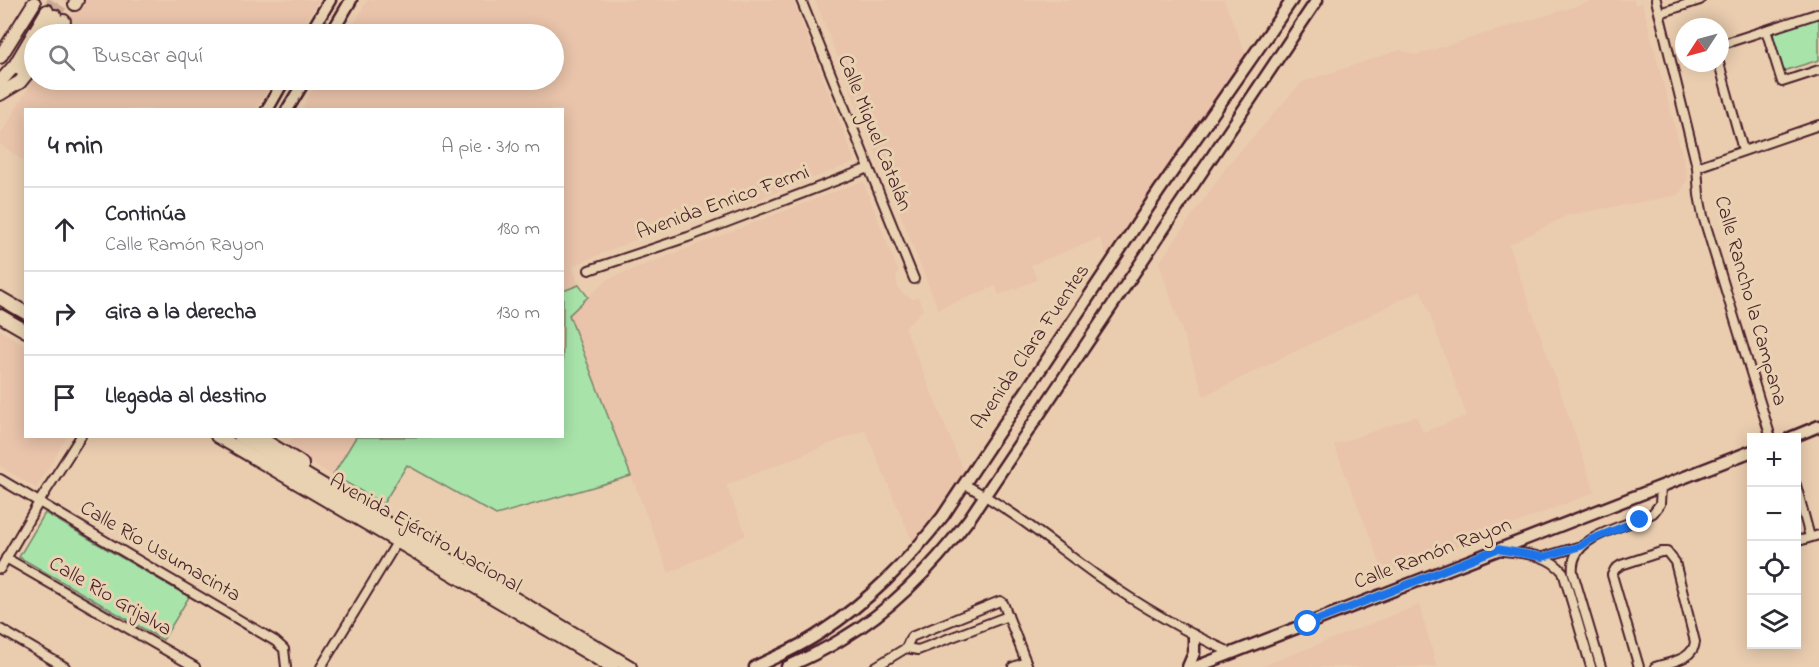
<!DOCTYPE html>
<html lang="es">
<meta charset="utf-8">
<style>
body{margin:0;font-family:"Indie Flower",sans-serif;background:#f7f7f7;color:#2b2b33}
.controls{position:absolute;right:18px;bottom:18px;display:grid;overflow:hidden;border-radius:0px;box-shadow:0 3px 15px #0003}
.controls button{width:54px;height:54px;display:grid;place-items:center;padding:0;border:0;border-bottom:2px solid #e1e1e2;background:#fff;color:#2b2b33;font:30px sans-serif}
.compass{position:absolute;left:1675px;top:18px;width:54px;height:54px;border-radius:50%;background:#fff;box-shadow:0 3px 15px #0003;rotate:234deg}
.stop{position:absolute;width:18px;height:18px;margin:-14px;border:4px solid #1a73e8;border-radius:50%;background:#fff}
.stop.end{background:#1a73e8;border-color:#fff;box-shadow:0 2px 6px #0008}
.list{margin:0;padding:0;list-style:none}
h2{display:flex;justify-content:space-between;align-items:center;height:78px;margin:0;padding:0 24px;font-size:26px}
h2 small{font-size:20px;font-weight:400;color:#7c7c81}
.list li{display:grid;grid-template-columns:39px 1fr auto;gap:18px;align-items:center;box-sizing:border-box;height:84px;padding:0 24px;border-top:2px solid #e1e1e2}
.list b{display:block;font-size:22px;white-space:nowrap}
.list p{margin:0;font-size:20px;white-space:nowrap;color:#7c7c81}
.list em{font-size:20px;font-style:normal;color:#7c7c81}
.icon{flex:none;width:33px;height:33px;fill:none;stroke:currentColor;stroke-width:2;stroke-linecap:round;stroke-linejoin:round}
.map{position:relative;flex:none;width:1819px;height:667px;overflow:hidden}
.search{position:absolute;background:#fff;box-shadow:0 3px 15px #0003;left:24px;top:24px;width:540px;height:66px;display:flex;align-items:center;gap:15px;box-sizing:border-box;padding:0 21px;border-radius:33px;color:#7c7c81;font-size:22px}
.panel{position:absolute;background:#fff;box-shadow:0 3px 15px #0003;left:24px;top:108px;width:540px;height:330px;border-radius:0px}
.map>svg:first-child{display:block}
</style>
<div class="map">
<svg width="1819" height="667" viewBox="0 0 1819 667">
<rect width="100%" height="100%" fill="#eacdaf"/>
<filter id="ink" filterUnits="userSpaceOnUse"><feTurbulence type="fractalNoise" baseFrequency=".0167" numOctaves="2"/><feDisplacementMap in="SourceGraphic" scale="12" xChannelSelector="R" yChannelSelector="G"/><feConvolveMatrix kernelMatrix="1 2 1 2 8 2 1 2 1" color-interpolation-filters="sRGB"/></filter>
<g filter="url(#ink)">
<g fill="#e9c3aa">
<polygon points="81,0 319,0 299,34 60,34"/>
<polygon points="368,0 793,0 855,162 724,212 690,216 573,266 579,285 563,291 562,110 301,109 319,80 554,80 554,34 347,34"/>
<polygon points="815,0 1224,0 1246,55 1108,259 1100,238 1031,265 1037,280 999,295 996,286 938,309"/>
<polygon points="1596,0 1634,0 1635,5 1642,2 1688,178 1679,195 1568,215 1509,245 1595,492 1385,575 1334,445 1416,416 1423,432 1467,416 1421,290 1204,396 1159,263 1228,165 1302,82 1400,50 1416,55"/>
<polygon points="34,78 34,80 273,80 255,109 26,110 25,162 0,144 0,136"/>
<polygon points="863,181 898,271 896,281 898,288 904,295 913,299 918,297 923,309 905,328 964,472 913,543 865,430 726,485 746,535 669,573 569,315 608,279"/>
<polygon points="0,330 25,346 26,436 67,437 36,488 0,466"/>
<polygon points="293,437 356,437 333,475 286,449"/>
<polygon points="1419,605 1437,667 1260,667"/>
</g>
<g fill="#a8e4aa" stroke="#79826a" stroke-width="1.5">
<polygon points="1819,15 1819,60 1783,71 1772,30"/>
<polygon points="579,285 588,297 569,315 631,476 496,515 407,465 383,504 333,475 356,437 562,436 563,291"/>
<polygon points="45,513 189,597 163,640 19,557"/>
</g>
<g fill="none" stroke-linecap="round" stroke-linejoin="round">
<g stroke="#caaa95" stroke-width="12" stroke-dasharray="12 6" stroke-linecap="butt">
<polyline points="47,11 54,0"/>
<polyline points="55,16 64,0"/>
</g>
<defs>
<g id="street">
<polyline points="801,0 914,279"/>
<polyline points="1656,0 1697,167 1699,195 1703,216 1771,438"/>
<polyline points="1660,13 1700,0"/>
<polyline points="1766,30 1782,82 1819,70"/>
<polyline points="1720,45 1819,13"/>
<polyline points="1719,63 1743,150"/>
<polyline points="1697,167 1819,125"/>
<polyline points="589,270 688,237 869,168"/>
<polyline points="0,479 275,641 284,649 286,667"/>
<path d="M964 484C1011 509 1053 544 1096 575 1139 605 1185 632 1232 653"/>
<polyline points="1796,485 1810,537"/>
<polyline points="1796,539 1802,540 1819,535"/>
<path d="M1498 550C1522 554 1546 552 1563 572L1591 667"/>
<polyline points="1543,557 1581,546"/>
<polyline points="6,558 195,667"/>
<polyline points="0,569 39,502 81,436"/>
<polyline points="0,629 65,667"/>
<polyline points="906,648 911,637 1000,601 1003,603 1028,667"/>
<polyline points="321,667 399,539"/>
<polyline points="875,667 906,648 918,650 1008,616"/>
<polyline points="1013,667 1026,662"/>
<path d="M1601 667 1573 573C1568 534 1626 528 1653 513L1660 504 1661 486"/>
<path d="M1639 667 1612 575 1615 569 1621 565 1661 552H1667L1675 562 1695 642C1693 660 1670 662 1655 667"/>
</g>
<g id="secondary">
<polyline points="310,34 330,0"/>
<polyline points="331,34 351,0"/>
<polyline points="267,110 284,80"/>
<polyline points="287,110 305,80"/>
<polyline points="1790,438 1819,426"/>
<path d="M755 667C777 656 800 647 820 633 869 601 907 562 943 516L1159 191 1292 0"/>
<path d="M787 667C807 658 827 649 845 637 894 608 935 564 969 519L1317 0"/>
<polyline points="1188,667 1194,653 1194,636"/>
<polyline points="1196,667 1752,451"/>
</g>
<g id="primary">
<polyline points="75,4 77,0"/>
<polyline points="43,34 55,16"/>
<polyline points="55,34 64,21"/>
<polyline points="0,57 34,3"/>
<polyline points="21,70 34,49"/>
<polyline points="0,82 15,65 47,11"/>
<polyline points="0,94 20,82 33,66"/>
<polyline points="0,298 26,313"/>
<polyline points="0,316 26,331"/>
<polyline points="217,436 612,667"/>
<polyline points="240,436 630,667"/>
<polyline points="257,436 298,461 302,464 302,469"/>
</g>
</defs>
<use href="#street" stroke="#4a1f2b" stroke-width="12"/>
<use href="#secondary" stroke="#4a1f2b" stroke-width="15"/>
<use href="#primary" stroke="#4a1f2b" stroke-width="16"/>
<use href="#street" stroke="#e8d2b1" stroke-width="8"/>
<use href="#secondary" stroke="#e8d2b1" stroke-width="10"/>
<use href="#primary" stroke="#e8d2b1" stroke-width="12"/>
</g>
</g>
<g fill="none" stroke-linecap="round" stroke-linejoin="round" filter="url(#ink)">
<polyline stroke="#1a73e8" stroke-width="8" points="1308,624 1497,549 1543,557 1581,546 1590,540 1640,520"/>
</g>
<g text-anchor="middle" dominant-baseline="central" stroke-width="6" stroke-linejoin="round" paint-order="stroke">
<g font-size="21" fill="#4a1f2b" stroke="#e8d2b1">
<text transform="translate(874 133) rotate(68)">Calle Miguel Catalán</text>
<text transform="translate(723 203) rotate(-20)">Avenida Enrico Fermi</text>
<text transform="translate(1750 301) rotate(74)">Calle Rancho la Campana</text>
<text transform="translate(1031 347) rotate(-56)">Avenida Clara Fuentes</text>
<text transform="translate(425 534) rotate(30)">Avenida Ejército Nacional</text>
<text transform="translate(160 552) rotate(30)">Calle Río Usumacinta</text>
<text transform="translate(1433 554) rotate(-21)">Calle Ramón Rayon</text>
<text transform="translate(110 597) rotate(30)">Calle Río Grijalva</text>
</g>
</g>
</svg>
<div class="controls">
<button>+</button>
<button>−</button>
<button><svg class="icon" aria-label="locate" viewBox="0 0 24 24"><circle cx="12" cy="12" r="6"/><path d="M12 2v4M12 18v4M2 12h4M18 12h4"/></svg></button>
<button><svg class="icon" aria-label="layers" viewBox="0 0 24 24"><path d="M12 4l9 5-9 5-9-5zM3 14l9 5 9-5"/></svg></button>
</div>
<svg class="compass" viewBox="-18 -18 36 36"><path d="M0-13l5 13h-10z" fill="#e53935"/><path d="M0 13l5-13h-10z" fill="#7c7c81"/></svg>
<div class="stop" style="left:1308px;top:624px"></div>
<div class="stop end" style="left:1640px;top:520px"></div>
<div class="search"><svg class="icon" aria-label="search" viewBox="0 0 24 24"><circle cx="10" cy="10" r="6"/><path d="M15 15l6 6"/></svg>Buscar aquí</div>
<section class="panel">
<h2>4 min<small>A pie · 310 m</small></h2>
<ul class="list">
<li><svg class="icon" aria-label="ahead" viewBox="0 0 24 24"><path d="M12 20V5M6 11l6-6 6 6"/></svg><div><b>Continúa</b><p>Calle Ramón Rayon</p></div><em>180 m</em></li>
<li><svg class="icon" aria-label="right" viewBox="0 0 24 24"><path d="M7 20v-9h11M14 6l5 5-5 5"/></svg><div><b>Gira a la derecha</b></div><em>130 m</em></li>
<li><svg class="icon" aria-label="arrive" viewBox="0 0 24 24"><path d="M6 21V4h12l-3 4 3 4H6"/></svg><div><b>Llegada al destino</b></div></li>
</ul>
</section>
</div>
